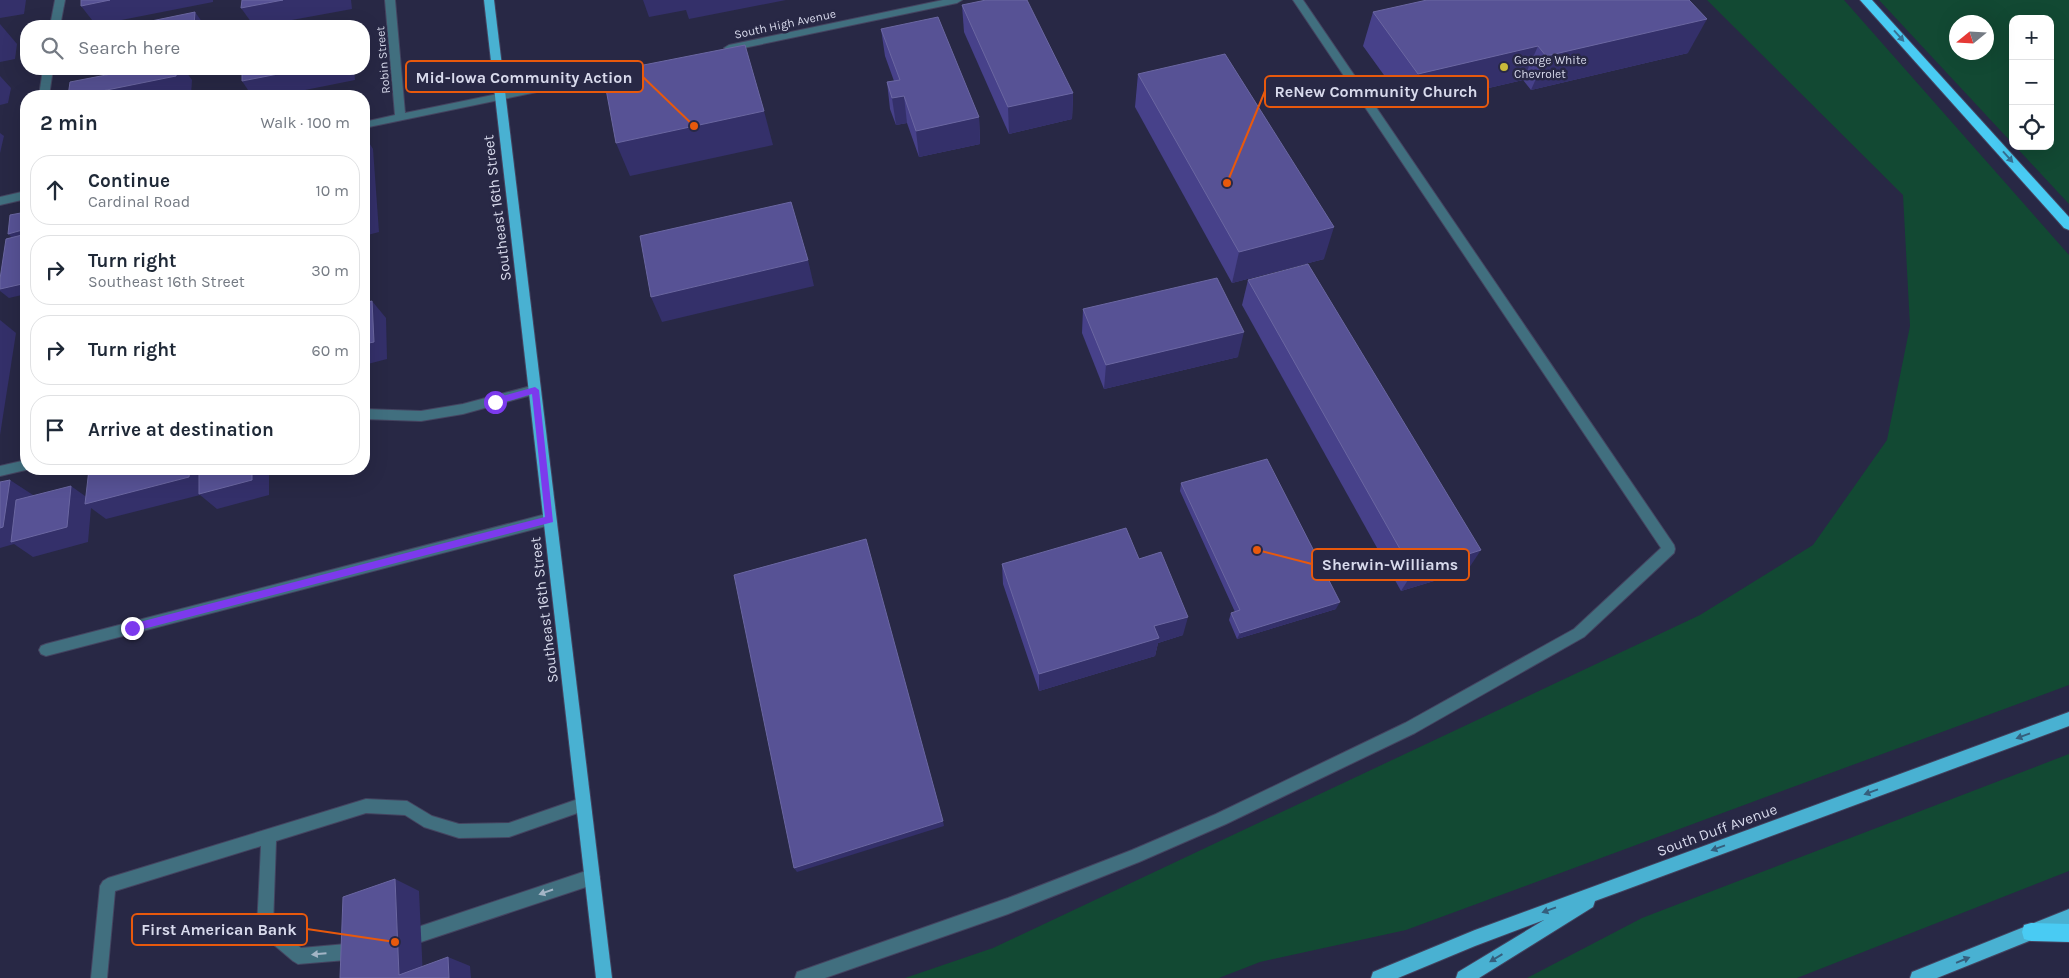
<!DOCTYPE html>
<meta charset="utf-8">
<style>
body{margin:0;font-family:Karla,sans-serif;background:#f6f6f7;color:#1f2937}
.controls{position:absolute;right:15px;top:15px;display:grid;overflow:hidden;border-radius:10px;box-shadow:0 5px 20px #0002}
.controls button{width:45px;height:45px;display:grid;place-items:center;padding:0;border:0;border-bottom:1px solid #e0e1e3;background:#fff;color:#1f2937;font:25px sans-serif}
.compass{position:absolute;left:1949px;top:15px;width:45px;height:45px;border-radius:50%;background:#fff;box-shadow:0 5px 20px #0002;rotate:252deg}
.stop{position:absolute;width:15px;height:15px;margin:-11px;border:4px solid #7c3aed;border-radius:50%;background:#fff}
.stop.end{background:#7c3aed;border-color:#fff;box-shadow:0 1px 5px #0008}
.list{margin:0;padding:0;list-style:none}
h2{display:flex;justify-content:space-between;align-items:center;height:65px;margin:0;padding:0 20px;font-size:21px}
h2 small{font-size:16px;font-weight:400;color:#747a83}
.list li{display:grid;grid-template-columns:32px 1fr auto;gap:15px;align-items:center;box-sizing:border-box;height:70px;margin:0 10px 10px;padding:0 10px;border:1px solid #e0e1e3;border-radius:20px}
.list b{display:block;font-size:19px;white-space:nowrap}
.list p{margin:0;font-size:16px;white-space:nowrap;color:#747a83}
.list em{font-size:16px;font-style:normal;color:#747a83}
.icon{flex:none;width:28px;height:28px;fill:none;stroke:currentColor;stroke-width:2;stroke-linecap:round;stroke-linejoin:round}
.map{position:relative;flex:none;width:2069px;height:978px;overflow:hidden}
.search{position:absolute;background:#fff;box-shadow:0 5px 20px #0002;left:20px;top:20px;width:350px;height:55px;display:flex;align-items:center;gap:12px;box-sizing:border-box;padding:0 18px;border-radius:20px;color:#747a83;font-size:19px}
.panel{position:absolute;background:#fff;box-shadow:0 5px 20px #0002;left:20px;top:90px;width:350px;height:385px;border-radius:20px}
.map>svg:first-child{display:block}
</style>
<div class="map">
<svg width="2069" height="978" viewBox="0 0 2069 978">
<rect width="100%" height="100%" fill="#282845"/>
<g fill="#124933" fill-rule="evenodd">
<polygon points="1707,0 1844,0 2069,255 2069,685 1406,930 1260,962 1219,978 905,978 993,948 1700,615 1813,545 1887,440 1910,326 1903,195"/>
<path d="M1879 0H2069V204L2015 146H2050V19H2013V144ZM1956 22H1986V52H1956Z"/>
<polygon points="2069,754 2069,871 1797,978 1527,978 1642,918"/>
</g>
<g fill="none" stroke-linecap="round" stroke-linejoin="round">
<defs>
<g id="minor">
<polygon points="55,0 65,0 60,26 50,26"/>
<polygon points="385,0 395,0 405,113 619,69 624,72 619,75 364,128 364,122 395,115"/>
<polygon points="943,0 962,0 957,3 729,51 724,48 729,45"/>
<polygon points="1293,0 1303,0 1674,545 1675,549 1674,553 1584,637 1415,733 1226,824 1139,862 1008,914 825,978 795,978 797,972 803,970 1008,898 1132,850 1216,814 1405,723 1574,629 1661,548"/>
<polygon points="43,69 53,69 49,96 39,96"/>
<polygon points="26,191 26,199 0,205 0,197"/>
<polygon points="535,385 541,390 539,393 463,414 421,421 364,419 364,409 421,411 463,404"/>
<polygon points="26,460 26,469 30,469 0,476 0,466"/>
<polygon points="550,513 554,515 556,519 554,523 550,525 46,656 41,654 39,650 41,646 46,644"/>
<polygon points="584,797 589,799 591,804 589,809 509,837 459,838 424,827 405,815 366,813 276,841 273,925 301,948 358,943 363,946 366,951 363,956 358,959 298,964 293,961 260,933 257,928 261,846 115,891 107,978 91,978 100,886 103,881 108,878 366,799 407,801 432,816 459,824 509,823"/>
<polygon points="592,869 597,872 600,877 597,882 592,885 421,942 416,939 413,934 416,929 421,926"/>
</g>
<g id="major">
<polygon points="484,0 494,0 612,978 596,978"/>
<polygon points="2069,712 2069,726 1595,901 1593,907 1479,978 1456,978 1458,972 1544,920 1475,946 1398,978 1371,978 1373,972 1475,930"/>
<polygon points="2069,909 2069,925 1937,978 1910,978 1912,972"/>
</g>
<g id="highway">
<polygon points="1860,0 1872,0 2069,217 2069,230 2064,228"/>
<polygon points="2031,923 2069,924 2069,942 2031,941 2024,939 2022,932 2024,925"/>
</g>
</defs>
<use href="#minor" stroke="#444460" stroke-width="2"/>
<use href="#major" stroke="#444460" stroke-width="2"/>
<use href="#highway" stroke="#444460" stroke-width="2"/>
<use href="#minor" fill="#416f7f" fill-rule="evenodd"/>
<use href="#major" fill="#49b1d2" fill-rule="evenodd"/>
<use href="#highway" fill="#49cbf3" fill-rule="evenodd"/>
</g>
<g fill="#47418a">
<polygon points="962,5 1073,93 1072,119 1009,134 964,32"/>
<polygon points="1373,12 1688,53 1531,90 1523,80 1407,107 1363,46"/>
<polygon points="881,29 979,117 980,144 919,157 907,123 896,125 890,109 887,82 894,81 885,56"/>
<polygon points="1138,74 1324,259 1232,283 1135,107"/>
<polygon points="1248,280 1467,571 1401,591 1242,305"/>
<polygon points="1083,309 1238,357 1104,389 1082,333"/>
<polygon points="1181,483 1336,609 1237,639 1229,620 1231,613 1235,612 1180,491"/>
<polygon points="1139,559 1183,635 1158,643 1155,656 1039,691 1003,584 1002,564"/>
</g>
<g fill="#34306a">
<polygon points="0,0 26,0 24,14 0,18"/>
<polygon points="110,0 213,0 213,2 96,25 81,6"/>
<polygon points="283,0 351,0 352,9 259,26 254,26 241,8"/>
<polygon points="643,0 786,0 689,19 686,10 649,17"/>
<polygon points="195,12 205,26 194,26"/>
<polygon points="1707,19 1688,53 1531,90 1546,56"/>
<polygon points="0,24 17,44 15,59 0,62"/>
<polygon points="1538,46 1523,80 1407,107 1418,74"/>
<polygon points="90,69 101,69 91,71"/>
<polygon points="177,69 184,69 192,80 191,95 186,96 77,96"/>
<polygon points="304,69 354,69 355,80 275,96 252,96 242,81"/>
<polygon points="0,76 11,88 8,103 0,105"/>
<polygon points="1073,93 1072,119 1009,134 1008,107"/>
<polygon points="904,96 907,123 896,125 892,98"/>
<polygon points="764,111 773,145 630,176 616,143"/>
<polygon points="979,117 980,144 919,157 916,131"/>
<polygon points="0,133 4,136 0,153"/>
<polygon points="364,135 373,149 379,232 364,236"/>
<polygon points="1334,227 1324,259 1232,283 1239,252"/>
<polygon points="26,229 26,241 18,243 8,234"/>
<polygon points="26,251 26,294 9,298 0,291 0,289"/>
<polygon points="808,260 814,286 662,322 651,297"/>
<polygon points="372,301 386,318 387,359 364,365 364,344"/>
<polygon points="0,320 16,333 0,435"/>
<polygon points="1244,332 1238,357 1104,389 1106,365"/>
<polygon points="190,469 269,469 269,495 217,509 200,495 106,519 91,508 88,542 33,557 14,544 0,548 0,528 10,480 33,495 27,538 71,486 92,501"/>
<polygon points="1481,550 1467,571 1401,591 1413,572"/>
<polygon points="1340,602 1336,609 1237,639 1240,633"/>
<polygon points="1188,617 1183,635 1158,643 1155,656 1039,691 1039,674 1154,626"/>
<polygon points="943,821 944,826 797,872 794,868"/>
<polygon points="395,879 419,891 423,978 399,975"/>
<polygon points="448,957 470,966 471,978 449,978"/>
</g>
<g fill="#575295" stroke="#6b67a2">
<polygon points="81,0 110,0 81,6"/>
<polygon points="242,0 283,0 241,8"/>
<polygon points="986,0 1027,0 1073,93 1008,107 962,5"/>
<polygon points="1427,0 1689,0 1707,19 1546,56 1538,46 1418,74 1373,12"/>
<polygon points="195,12 194,26 127,26"/>
<polygon points="938,17 979,117 916,131 904,96 892,98 887,82 900,80 881,29"/>
<polygon points="745,45 764,111 616,143 603,73"/>
<polygon points="1225,54 1334,227 1239,252 1138,74"/>
<polygon points="137,69 177,69 176,76 77,96 68,96 70,82"/>
<polygon points="242,69 304,69 242,81"/>
<polygon points="364,172 367,214 364,215"/>
<polygon points="791,202 808,260 651,297 640,236"/>
<polygon points="26,212 26,229 8,234 10,215"/>
<polygon points="26,234 26,251 22,284 0,289 0,279 6,239"/>
<polygon points="1308,264 1481,550 1413,572 1248,280"/>
<polygon points="1217,278 1244,332 1106,365 1083,309"/>
<polygon points="372,301 374,342 364,344 364,303"/>
<polygon points="1267,459 1340,602 1240,633 1231,613 1240,610 1181,483"/>
<polygon points="89,469 190,469 189,477 85,504"/>
<polygon points="199,469 252,469 252,480 199,494"/>
<polygon points="10,480 3,527 0,528 0,482"/>
<polygon points="71,486 67,527 11,542 16,500"/>
<polygon points="1126,528 1139,559 1161,552 1188,617 1154,626 1159,638 1039,674 1002,564"/>
<polygon points="866,539 943,821 794,868 734,575"/>
<polygon points="395,879 399,975 448,957 449,978 340,978 343,897"/>
</g>
<defs><path id="oneway-solid" d="M-6-.8H1V-3.2L6.5 0L1 3.2V.8H-6Z" transform="scale(1.25)"/></defs>
<g fill="#377193">
<use href="#oneway-solid" transform="translate(1899 36) rotate(48)"/>
<use href="#oneway-solid" transform="translate(2008 157) rotate(48)"/>
</g>
<g fill="#355f7d">
<use href="#oneway-solid" transform="translate(2023 736) rotate(160)"/>
<use href="#oneway-solid" transform="translate(1871 792) rotate(160)"/>
<use href="#oneway-solid" transform="translate(1718 848) rotate(160)"/>
<use href="#oneway-solid" transform="translate(1549 910) rotate(160)"/>
<use href="#oneway-solid" transform="translate(1496 958) rotate(149)"/>
<use href="#oneway-solid" transform="translate(1963 960) rotate(-22)"/>
</g>
<g fill="#a3b5c6">
<use href="#oneway-solid" transform="translate(546 892) rotate(161)"/>
<use href="#oneway-solid" transform="translate(319 954) rotate(175)"/>
</g>
<polygon fill="#7c3aed" points="535,387 539,390 553,522 132,632 129,631 129,625 132,624 545,517 532,394 495,405 491,402 495,398"/>
<circle fill="#c9ba3a" stroke="#282845" stroke-width="2" cx="1504" cy="67" r="5"/>
<g text-anchor="middle" dominant-baseline="central" stroke-width="5" stroke-linejoin="round" paint-order="stroke">
<g font-size="12" fill="#d8daec" stroke="#282845">
<text transform="translate(785 24) rotate(-12)">South High Avenue</text>
<text transform="translate(383 60) rotate(-95)">Robin Street</text>
</g>
<g font-size="12" fill="#d8daec" stroke="#282845" text-anchor="start">
<text x="1514" y="60">George White<tspan x="1514" dy="14">Chevrolet</tspan></text>
</g>
<g font-size="15" fill="#d8daec" stroke="#282845">
<text transform="translate(497 208) rotate(-97)">Southeast 16th Street</text>
<text transform="translate(544 610) rotate(-97)">Southeast 16th Street</text>
<text transform="translate(1717 830) rotate(-20)">South Duff Avenue</text>
</g>
</g>
<path fill="none" stroke="#e8590c" stroke-width="2" d="M694 126L643 77M1227 183L1265 91M1257 550L1312 564M395 942L307 929"/>
<g fill="#e8590c" stroke="#282845" stroke-width="2">
<circle cx="694" cy="126" r="5"/>
<circle cx="1227" cy="183" r="5"/>
<circle cx="1257" cy="550" r="5"/>
<circle cx="395" cy="942" r="5"/>
</g>
<g fill="#282845" stroke="#e8590c" stroke-width="2">
<rect x="406" y="61" width="237" height="31" rx="5"/>
<rect x="1265" y="76" width="223" height="31" rx="5"/>
<rect x="1312" y="549" width="157" height="31" rx="5"/>
<rect x="132" y="914" width="175" height="31" rx="5"/>
</g>
<g font-size="16" text-anchor="middle" font-weight="bold" fill="#d8daec">
<text x="524" y="83">Mid-Iowa Community Action</text>
<text x="1376" y="97">ReNew Community Church</text>
<text x="1390" y="570">Sherwin-Williams</text>
<text x="219" y="935">First American Bank</text>
</g>
</svg>
<div class="controls">
<button>+</button>
<button>−</button>
<button><svg class="icon" aria-label="locate" viewBox="0 0 24 24"><circle cx="12" cy="12" r="6"/><path d="M12 2v4M12 18v4M2 12h4M18 12h4"/></svg></button>
</div>
<svg class="compass" viewBox="-18 -18 36 36"><path d="M0-13l5 13h-10z" fill="#e53935"/><path d="M0 13l5-13h-10z" fill="#747a83"/></svg>
<div class="stop" style="left:495px;top:402px"></div>
<div class="stop end" style="left:132px;top:628px"></div>
<div class="search"><svg class="icon" aria-label="search" viewBox="0 0 24 24"><circle cx="10" cy="10" r="6"/><path d="M15 15l6 6"/></svg>Search here</div>
<section class="panel">
<h2>2 min<small>Walk · 100 m</small></h2>
<ul class="list">
<li><svg class="icon" aria-label="ahead" viewBox="0 0 24 24"><path d="M12 20V5M6 11l6-6 6 6"/></svg><div><b>Continue</b><p>Cardinal Road</p></div><em>10 m</em></li>
<li><svg class="icon" aria-label="right" viewBox="0 0 24 24"><path d="M7 20v-9h11M14 6l5 5-5 5"/></svg><div><b>Turn right</b><p>Southeast 16th Street</p></div><em>30 m</em></li>
<li><svg class="icon" aria-label="right" viewBox="0 0 24 24"><path d="M7 20v-9h11M14 6l5 5-5 5"/></svg><div><b>Turn right</b></div><em>60 m</em></li>
<li><svg class="icon" aria-label="arrive" viewBox="0 0 24 24"><path d="M6 21V4h12l-3 4 3 4H6"/></svg><div><b>Arrive at destination</b></div></li>
</ul>
</section>
</div>
